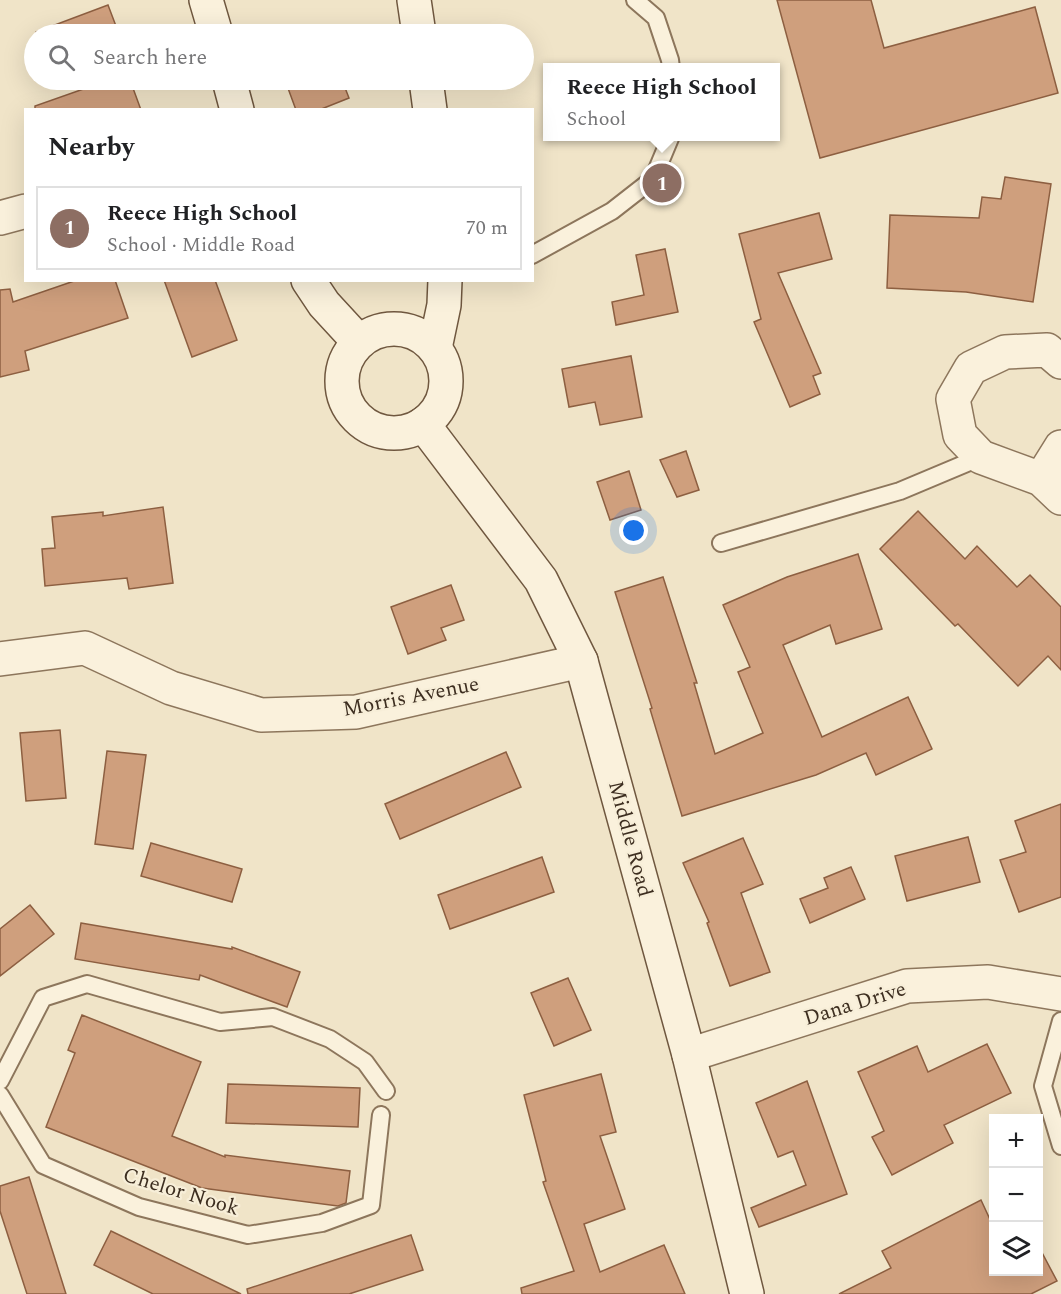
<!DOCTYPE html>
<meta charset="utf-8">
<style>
body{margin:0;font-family:Spectral,serif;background:#f2f2f2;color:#202124}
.controls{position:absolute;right:18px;bottom:18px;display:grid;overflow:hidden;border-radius:0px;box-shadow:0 6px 24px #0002}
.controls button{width:54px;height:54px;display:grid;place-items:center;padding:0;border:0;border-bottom:2px solid #e0e0e0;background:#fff;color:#202124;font:30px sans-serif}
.you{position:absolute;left:634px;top:531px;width:21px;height:21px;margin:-15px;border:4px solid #fff;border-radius:50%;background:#1a73e8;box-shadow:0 0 0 9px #1a73e833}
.badge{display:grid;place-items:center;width:39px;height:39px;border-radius:50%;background:#9e2a2b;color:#fff;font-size:20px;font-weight:700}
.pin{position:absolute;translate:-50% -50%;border:3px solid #fff;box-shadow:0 2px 6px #0006}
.popup{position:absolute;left:543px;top:63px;width:237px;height:78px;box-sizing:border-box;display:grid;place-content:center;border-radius:0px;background:#fff;filter:drop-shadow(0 2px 4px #0005);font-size:20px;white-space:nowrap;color:#757577}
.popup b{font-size:22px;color:#202124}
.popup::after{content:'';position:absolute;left:50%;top:100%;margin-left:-12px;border:12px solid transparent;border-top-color:#fff}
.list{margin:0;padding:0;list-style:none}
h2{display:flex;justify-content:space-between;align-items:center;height:78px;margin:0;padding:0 24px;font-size:26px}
h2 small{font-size:20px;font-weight:400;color:#757577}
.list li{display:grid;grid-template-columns:39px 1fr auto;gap:18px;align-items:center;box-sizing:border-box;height:84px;margin:0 12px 12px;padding:0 12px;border:2px solid #e0e0e0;border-radius:0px}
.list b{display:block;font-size:22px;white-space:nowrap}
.list p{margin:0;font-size:20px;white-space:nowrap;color:#757577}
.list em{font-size:20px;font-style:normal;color:#757577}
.icon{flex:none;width:33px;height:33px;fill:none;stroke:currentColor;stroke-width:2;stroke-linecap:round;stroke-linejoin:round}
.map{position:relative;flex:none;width:1061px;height:1294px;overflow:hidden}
.search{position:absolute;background:#fff;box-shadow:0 6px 24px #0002;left:24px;top:24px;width:510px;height:66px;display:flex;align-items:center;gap:15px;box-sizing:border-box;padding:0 21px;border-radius:33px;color:#757577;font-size:22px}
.panel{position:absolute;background:#fff;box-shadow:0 6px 24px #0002;left:24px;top:108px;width:510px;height:174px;border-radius:0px}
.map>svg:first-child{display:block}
</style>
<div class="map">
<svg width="1061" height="1294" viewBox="0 0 1061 1294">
<rect width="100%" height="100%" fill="#f0e4c8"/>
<g fill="#cf9f7d" stroke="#8d5f41" stroke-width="1.5">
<polygon points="777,0 871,0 884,48 1035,7 1058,93 820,158"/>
<polygon points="108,5 119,34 36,34 36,32"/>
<polygon points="109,80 130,80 141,110 35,110 35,106"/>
<polygon points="285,80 342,80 349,98 319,110 296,110"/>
<polygon points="1005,177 1051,184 1033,302 966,292 887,288 890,215 979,218 982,197 1001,199"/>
<polygon points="819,213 832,259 778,273 821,373 813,376 820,394 790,407 754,322 761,319 739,234"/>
<polygon points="665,249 678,312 616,325 612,302 644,295 636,255"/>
<polygon points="77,280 115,280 128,318 25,351 29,370 0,377 0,290 10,289 13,302"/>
<polygon points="164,280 215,280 237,340 192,357"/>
<polygon points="631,356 642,417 600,425 595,402 569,407 562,369"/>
<polygon points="686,451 699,490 677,497 660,460"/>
<polygon points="629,471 641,510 610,520 597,482"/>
<polygon points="163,507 173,583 129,589 127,578 45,586 42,549 55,548 52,517 103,512 103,516"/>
<polygon points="918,511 965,559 977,546 1017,587 1030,575 1061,607 1061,670 1048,656 1018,686 958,624 955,626 880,549"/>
<polygon points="858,554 882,629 836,644 830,625 783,645 822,737 908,697 932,749 876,775 866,753 816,775 682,816 650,709 652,708 615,592 663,577 697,683 694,683 715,754 763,733 738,672 750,667 723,605 787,577"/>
<polygon points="451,585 464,620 441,628 446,640 408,654 391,607"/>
<polygon points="60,730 66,798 26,801 20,733"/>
<polygon points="107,751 146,755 133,849 95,844"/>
<polygon points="506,752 521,787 400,839 385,804"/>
<polygon points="1061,804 1061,897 1019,912 1000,860 1026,852 1015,821"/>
<polygon points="968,837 980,882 907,901 895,856"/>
<polygon points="743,838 763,884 741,893 770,972 730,986 707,923 709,922 683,863"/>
<polygon points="151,843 242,869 232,902 141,876"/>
<polygon points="542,857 554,892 450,929 438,895"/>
<polygon points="851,867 865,899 810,923 800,899 828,888 824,878"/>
<polygon points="30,905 54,934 0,976 0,929"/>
<polygon points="81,923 232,949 232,947 300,972 287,1007 200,975 199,980 75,959"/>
<polygon points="568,978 591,1030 554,1046 531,993"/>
<polygon points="82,1015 201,1062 172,1136 225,1157 225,1155 350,1171 346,1203 338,1206 202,1188 46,1127 75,1053 68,1050"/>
<polygon points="987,1044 1011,1093 944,1125 953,1143 892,1175 872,1137 884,1131 858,1072 917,1046 928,1072"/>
<polygon points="601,1074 616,1132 600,1136 625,1209 584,1224 600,1272 664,1245 685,1294 522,1294 521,1288 574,1271 543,1182 546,1181 524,1095"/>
<polygon points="807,1081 847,1194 759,1227 751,1208 806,1185 793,1151 778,1157 756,1103"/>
<polygon points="228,1084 360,1088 358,1127 226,1123"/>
<polygon points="29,1177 55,1259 66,1294 27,1294 0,1211 0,1186"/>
<polygon points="981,1200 993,1226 993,1272 1038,1272 1039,1247 1057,1281 1031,1294 839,1294 891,1268 882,1251"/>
<polygon points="111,1231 241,1294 153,1294 94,1265"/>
<polygon points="411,1235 423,1270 349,1294 248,1294 247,1289"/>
</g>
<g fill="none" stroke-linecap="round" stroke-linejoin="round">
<defs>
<g id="lane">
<polyline points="635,0 656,18 670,60 671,68"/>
<polyline points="532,255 612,211 653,179 671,136"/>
<polyline points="721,543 900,491 981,457"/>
<polyline points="1061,1021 1043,1086 1061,1146"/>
<polyline points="0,1081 43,998 87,984 220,1022 273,1017 330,1039 365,1062 386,1091"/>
<polyline points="0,1095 43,1165 139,1207 248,1235 322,1223 371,1205 381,1115"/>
</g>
<g id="street">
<polyline points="0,218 26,211"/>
<polyline points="1061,362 1047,350 1005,352 971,368 953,399 960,435 981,457 1041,479 1061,498"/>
<polyline points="1041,479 1061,447"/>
<polyline points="0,659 85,648 171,688 261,715 356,712 581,661"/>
<polyline points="689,1055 907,986 988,982 1061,994"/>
</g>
<g id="secondary">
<polyline points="206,0 216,34"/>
<polyline points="414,0 419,34"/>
<polyline points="229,80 237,110"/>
<polyline points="426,80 430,110"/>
<polyline points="308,280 324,304 359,342"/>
<circle cx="394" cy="381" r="52"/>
<polyline points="435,348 444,305 445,280"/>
<polyline points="423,424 541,580 581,661 689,1055 747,1294"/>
</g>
</defs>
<use href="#lane" stroke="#8d765c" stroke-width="20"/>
<use href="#street" stroke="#8d765c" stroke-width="36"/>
<use href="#secondary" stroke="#6f573f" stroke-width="36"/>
<use href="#lane" stroke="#faf1dc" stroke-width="16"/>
<use href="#street" stroke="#faf1dc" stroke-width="33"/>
<use href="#secondary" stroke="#faf1dc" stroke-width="33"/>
</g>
<g text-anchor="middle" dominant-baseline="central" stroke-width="4.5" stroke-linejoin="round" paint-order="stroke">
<g font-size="21" fill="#3d2e20" stroke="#f7eed8">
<text transform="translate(411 697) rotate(-11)">Morris Avenue</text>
<text transform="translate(630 839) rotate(75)">Middle Road</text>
<text transform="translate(855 1004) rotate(-17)">Dana Drive</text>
<text transform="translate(181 1192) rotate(17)">Chelor Nook</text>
</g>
</g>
</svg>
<div class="controls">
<button>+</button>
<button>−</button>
<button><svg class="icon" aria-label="layers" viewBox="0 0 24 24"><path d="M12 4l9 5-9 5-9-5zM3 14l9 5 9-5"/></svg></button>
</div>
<div class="you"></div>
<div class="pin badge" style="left:662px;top:183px;background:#8d6e63">1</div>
<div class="popup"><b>Reece High School</b>School</div>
<div class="search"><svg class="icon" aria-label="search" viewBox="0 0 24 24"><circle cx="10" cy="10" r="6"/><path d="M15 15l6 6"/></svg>Search here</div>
<section class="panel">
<h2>Nearby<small></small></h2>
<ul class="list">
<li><span class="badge" style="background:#8d6e63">1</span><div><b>Reece High School</b><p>School · Middle Road</p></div><em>70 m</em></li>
</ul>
</section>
</div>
